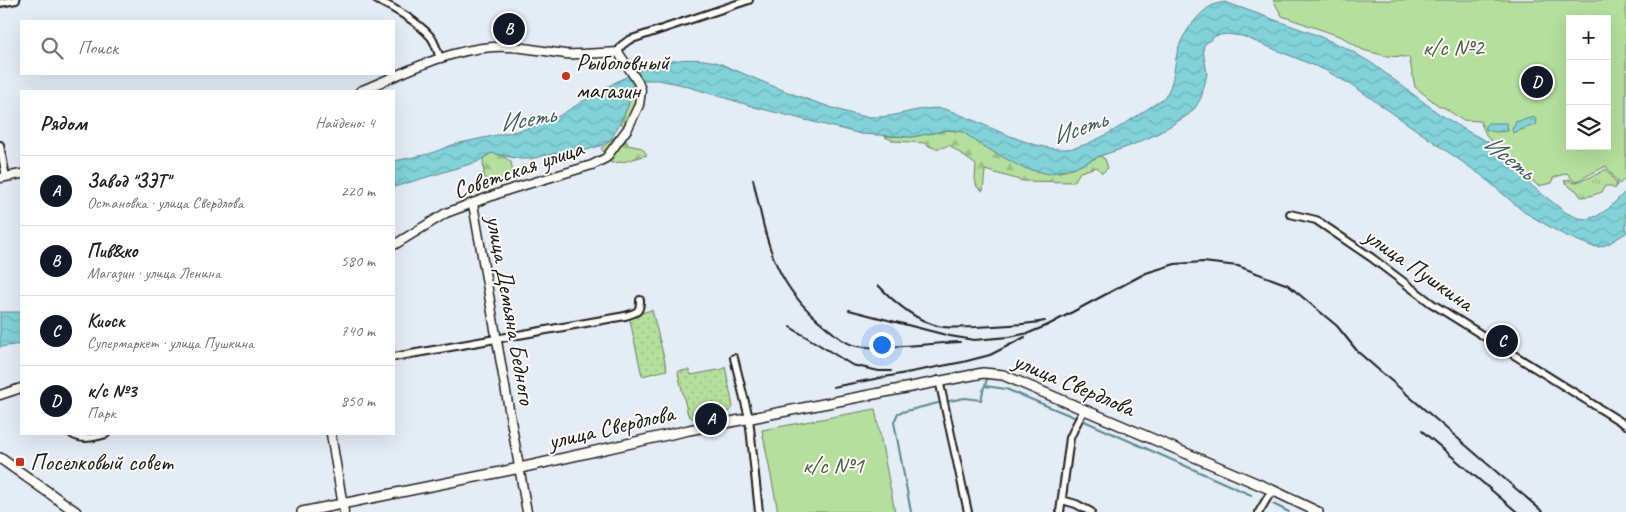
<!DOCTYPE html>
<html lang="ru">
<meta charset="utf-8">
<style>
body{margin:0;font-family:Caveat,sans-serif;background:#f6f6f6;color:#202124}
.controls{position:absolute;right:15px;top:15px;display:grid;overflow:hidden;border-radius:0px;box-shadow:0 5px 20px #0002}
.controls button{width:45px;height:45px;display:grid;place-items:center;padding:0;border:0;border-bottom:1px solid #e0e0e0;background:#fff;color:#202124;font:25px sans-serif}
.you{position:absolute;left:881px;top:344px;width:18px;height:18px;margin:-12px;border:4px solid #fff;border-radius:50%;background:#1a73e8;box-shadow:0 0 0 8px #1a73e833}
.badge{display:grid;place-items:center;width:32px;height:32px;border-radius:50%;background:#111827;color:#fff;font-size:16px;font-weight:700}
.pin{position:absolute;translate:-50% -50%;border:2px solid #fff;box-shadow:0 1px 5px #0006}
.list{margin:0;padding:0;list-style:none}
h2{display:flex;justify-content:space-between;align-items:center;height:65px;margin:0;padding:0 20px;font-size:21px}
h2 small{font-size:16px;font-weight:400;color:#757577}
.list li{display:grid;grid-template-columns:32px 1fr auto;gap:15px;align-items:center;box-sizing:border-box;height:70px;padding:0 20px;border-top:1px solid #e0e0e0}
.list b{display:block;font-size:19px;white-space:nowrap}
.list p{margin:0;font-size:16px;white-space:nowrap;color:#757577}
.list em{font-size:16px;font-style:normal;color:#757577}
.icon{flex:none;width:28px;height:28px;fill:none;stroke:currentColor;stroke-width:2;stroke-linecap:round;stroke-linejoin:round}
.map{position:relative;flex:none;width:1626px;height:512px;overflow:hidden}
.search{position:absolute;background:#fff;box-shadow:0 5px 20px #0002;left:20px;top:20px;width:375px;height:55px;display:flex;align-items:center;gap:12px;box-sizing:border-box;padding:0 18px;border-radius:0px;color:#757577;font-size:19px}
.panel{position:absolute;background:#fff;box-shadow:0 5px 20px #0002;left:20px;top:90px;width:375px;height:345px;border-radius:0px}
.map>svg:first-child{display:block}
</style>
<div class="map">
<svg width="1626" height="512" viewBox="0 0 1626 512">
<defs>
<pattern id="grass-tufts" width="24" height="20" patternUnits="userSpaceOnUse" patternTransform="scale(1.25)"><rect width="24" height="20" fill="#b4df9c"/><path d="M3 7l-1-3M5 7V3M7 7l1-3M15 17l-1-3M17 17v-4M19 17l1-3" fill="none" stroke="#9abf86"/></pattern>
<pattern id="forest-firs" width="22" height="20" patternUnits="userSpaceOnUse" patternTransform="scale(1.25)"><rect width="22" height="20" fill="#b4df9c"/><path d="M5 1l3.5 6h-7zM16 11l3.5 6h-7z" fill="#9abf86"/></pattern>
<pattern id="park-dots" width="8" height="8" patternUnits="userSpaceOnUse" patternTransform="scale(1.25)"><rect width="8" height="8" fill="#b4df9c"/><path d="M2 2h.1M6 6h.1" fill="none" stroke="#9abf86" stroke-width="1.8" stroke-linecap="round"/></pattern>
<pattern id="water-waves" width="16" height="10" patternUnits="userSpaceOnUse" patternTransform="scale(1.25)"><rect width="16" height="10" fill="#81d2d9"/><path d="M0 5q4-4 8 0t8 0" fill="none" stroke="#6fb4ba"/></pattern>
</defs>
<rect width="100%" height="100%" fill="#e4ecf6"/>
<filter id="ink" filterUnits="userSpaceOnUse"><feTurbulence type="fractalNoise" baseFrequency=".02" numOctaves="2"/><feDisplacementMap in="SourceGraphic" scale="10" xChannelSelector="R" yChannelSelector="G"/><feConvolveMatrix kernelMatrix="1 2 1 2 8 2 1 2 1" color-interpolation-filters="sRGB"/></filter>
<g filter="url(#ink)">
<path fill="url(#grass-tufts)" stroke="#687e5c" d="M1606 169 1617 184 1615 189 1610 186H1605L1602 192 1590 196 1581 197 1576 190 1571 188 1564 181 1570 179 1574 183C1585 179 1596 176 1606 169Z"/>
<g fill="url(#forest-firs)" stroke="#687e5c">
<polygon points="630,92 639,95 631,124 625,126 620,123 628,106"/>
<path d="M948 130 963 132 1023 168 1060 172 1079 166 1100 156 1105 159 1108 168 1102 173 1097 167 1080 172 1074 182 1023 181 985 170 983 191 977 187 975 179 976 165 949 145C940 149 933 150 925 143L894 141 885 137V136L912 137Z"/>
<polygon points="618,134 624,135 628,145 642,148 647,155 623,162 611,163 601,148"/>
<polygon points="491,153 501,154 511,162 513,173 507,182 490,185 484,177 483,159"/>
</g>
<g fill="url(#park-dots)" stroke="#687e5c">
<polygon points="652,310 667,370 642,376 629,316"/>
<polygon points="725,366 733,407 730,411 694,419 688,415 678,373 679,371 689,370 691,375 723,369"/>
</g>
<g fill="#b4df9c" stroke="#687e5c" fill-rule="evenodd">
<path d="M1273 0H1626V178L1619 184 1606 166 1575 182 1567 173 1553 178 1552 183 1538 186 1513 161 1487 137 1480 121 1462 120 1445 108 1439 106 1415 87 1409 57 1386 56 1363 50 1342 37 1282 16ZM1570 19H1607V146H1570Z"/>
<polygon points="875,409 895,512 778,512 762,430"/>
</g>
<g fill="url(#water-waves)" stroke="#59898d">
<path d="M1225 2 1314 34 1348 49 1373 64 1438 113 1467 131 1488 142 1527 182 1565 212 1578 218 1587 219 1597 216 1608 209 1626 191V233L1608 244 1599 247 1591 246 1564 235 1524 212 1481 175 1355 87 1325 70 1242 36 1226 34 1215 36 1204 45 1203 50 1207 73 1205 83 1201 98 1195 108 1188 115 1157 134 1130 146 1100 156 1079 166 1049 174 1023 168 981 145 963 132 956 130H948L912 137 861 134 758 108 679 84 658 80H644L633 84 628 106 620 123 611 139 602 145 584 151 561 152 530 159H520L491 153 477 162 394 187V161L429 154 455 144 521 130 538 126 552 120C603 91 657 46 719 63 756 79 794 96 833 108 846 112 859 117 873 117 899 118 918 105 945 109 978 120 1032 151 1065 149 1094 148 1139 114 1164 98 1176 83 1173 64 1179 46 1183 36 1189 27 1196 19 1205 9 1211 4 1225 2Z"/>
<polygon points="1535,117 1537,124 1513,133 1512,128 1515,126 1515,122"/>
<polygon points="1488,123 1507,123 1508,131 1496,132 1486,130 1485,126"/>
<polygon points="0,312 21,312 21,344 0,347"/>
</g>
<g fill="none" stroke-linecap="round" stroke-linejoin="round">
<g stroke="#59898d" stroke-width="2">
<polyline points="987,378 985,386 1006,389 1074,417"/>
<polyline points="949,401 965,398 981,400 984,387"/>
<polyline points="1082,420 1251,495"/>
<polyline points="1273,504 1289,512"/>
<polyline points="911,512 894,422 898,413 938,403"/>
</g>
<defs>
<g id="minor">
<path d="M377 0C394 8 418 22 430 36 435 41 437 51 440 58"/>
<polyline points="0,3 16,0"/>
<polyline points="618,52 622,45 629,40 749,0"/>
<polyline points="0,145 6,177"/>
<polyline points="1290,214 1316,220 1372,258 1431,303 1626,425"/>
<path d="M394 357 625 316C636 312 640 314 640 300"/>
<polyline points="734,358 749,418 759,512"/>
<polyline points="939,380 968,512"/>
<path d="M72 434C82 441 95 437 106 434"/>
<polyline points="1062,500 1076,504 1091,512"/>
<polyline points="1060,512 1070,438 1076,425 1084,410"/>
<polyline points="1259,512 1272,490"/>
</g>
<g id="tertiary">
<path d="M360 91C402 74 446 50 493 47 517 45 540 51 565 54 582 55 601 53 618 52L638 82 641 90 639 105 628 128 606 158 592 165 508 190 446 213 394 245"/>
<polyline points="0,178 21,174"/>
<polyline points="473,204 527,512"/>
<polyline points="0,395 21,388"/>
<polyline points="331,434 344,512"/>
</g>
<g id="secondary">
<polyline points="0,458 76,512"/>
<polyline points="302,512 520,468 689,430 983,373 1003,375 1272,490 1318,512"/>
</g>
</defs>
<use href="#minor" stroke="#1c1c1c" stroke-width="10"/>
<use href="#tertiary" stroke="#1c1c1c" stroke-width="11"/>
<use href="#secondary" stroke="#1c1c1c" stroke-width="12"/>
<use href="#minor" stroke="#fdfcf7" stroke-width="6"/>
<use href="#tertiary" stroke="#fdfcf7" stroke-width="8"/>
<use href="#secondary" stroke="#fdfcf7" stroke-width="9"/>
<g stroke="#1c1c1c" stroke-width="2">
<path d="M753 179C767 241 772 283 825 326 834 334 845 344 857 346 872 349 887 347 903 346 922 345 941 343 960 342"/>
<path d="M878 285C894 302 915 320 938 326 950 329 964 327 976 327 1000 326 1022 325 1045 321"/>
<polyline points="849,310 950,336 974,340 1009,337 1029,333 1048,325 1146,273 1175,264 1203,262 1238,266 1288,285 1337,326 1358,352 1543,512"/>
<polyline points="790,327 852,365 879,371 891,371"/>
<polyline points="833,387 963,362 990,355 1025,337"/>
<polyline points="1422,431 1517,512"/>
</g>
</g>
</g>
<g fill="#c8321e" stroke="#fdfcf7" stroke-width="2">
<circle cx="566" cy="76" r="5"/>
<rect x="15" y="457" width="10" height="10" rx="2.5"/>
</g>
<g text-anchor="middle" dominant-baseline="central" stroke-width="4" stroke-linejoin="round" paint-order="stroke">
<g font-size="24" fill="#516049" stroke="#fdfcf7">
<text x="1453" y="47">к/с №2</text>
<text x="833" y="465">к/с №1</text>
</g>
<g font-size="24" fill="#1c1c1c" stroke="#fdfcf7" text-anchor="start">
<text x="576" y="62">Рыболовный<tspan x="576" dy="28">магазин</tspan></text>
<text x="30" y="462">Поселковый совет</text>
</g>
<g font-size="24" fill="#1c1c1c" stroke="#fdfcf7">
<text transform="translate(518 169) rotate(-19)">Советская улица</text>
<text transform="translate(1419 269) rotate(35)">улица Пушкина</text>
<text transform="translate(511 310) rotate(80)">улица Демьяна Бедного</text>
<text transform="translate(1074 384) rotate(23)">улица Свердлова</text>
<text transform="translate(611 427) rotate(-13)">улица Свердлова</text>
</g>
<g font-size="25" font-style="italic" fill="#3f5c5e" stroke="#fdfcf7">
<text transform="translate(527 119) rotate(-10)">Исеть</text>
<text transform="translate(1079 128) rotate(-20)">Исеть</text>
<text transform="translate(1509 157) rotate(38)">Исеть</text>
</g>
</g>
</svg>
<div class="controls">
<button>+</button>
<button>−</button>
<button><svg class="icon" aria-label="layers" viewBox="0 0 24 24"><path d="M12 4l9 5-9 5-9-5zM3 14l9 5 9-5"/></svg></button>
</div>
<div class="you"></div>
<div class="pin badge" style="left:711px;top:419px">A</div>
<div class="pin badge" style="left:509px;top:29px">B</div>
<div class="pin badge" style="left:1502px;top:341px">C</div>
<div class="pin badge" style="left:1537px;top:82px">D</div>
<div class="search"><svg class="icon" aria-label="search" viewBox="0 0 24 24"><circle cx="10" cy="10" r="6"/><path d="M15 15l6 6"/></svg>Поиск</div>
<section class="panel">
<h2>Рядом<small>Найдено: 4</small></h2>
<ul class="list">
<li><span class="badge">A</span><div><b>Завод &quot;ЗЭТ&quot;</b><p>Остановка · улица Свердлова</p></div><em>220 m</em></li>
<li><span class="badge">B</span><div><b>Пив&amp;ко</b><p>Магазин · улица Ленина</p></div><em>580 m</em></li>
<li><span class="badge">C</span><div><b>Киоск</b><p>Супермаркет · улица Пушкина</p></div><em>740 m</em></li>
<li><span class="badge">D</span><div><b>к/с №3</b><p>Парк</p></div><em>850 m</em></li>
</ul>
</section>
</div>
